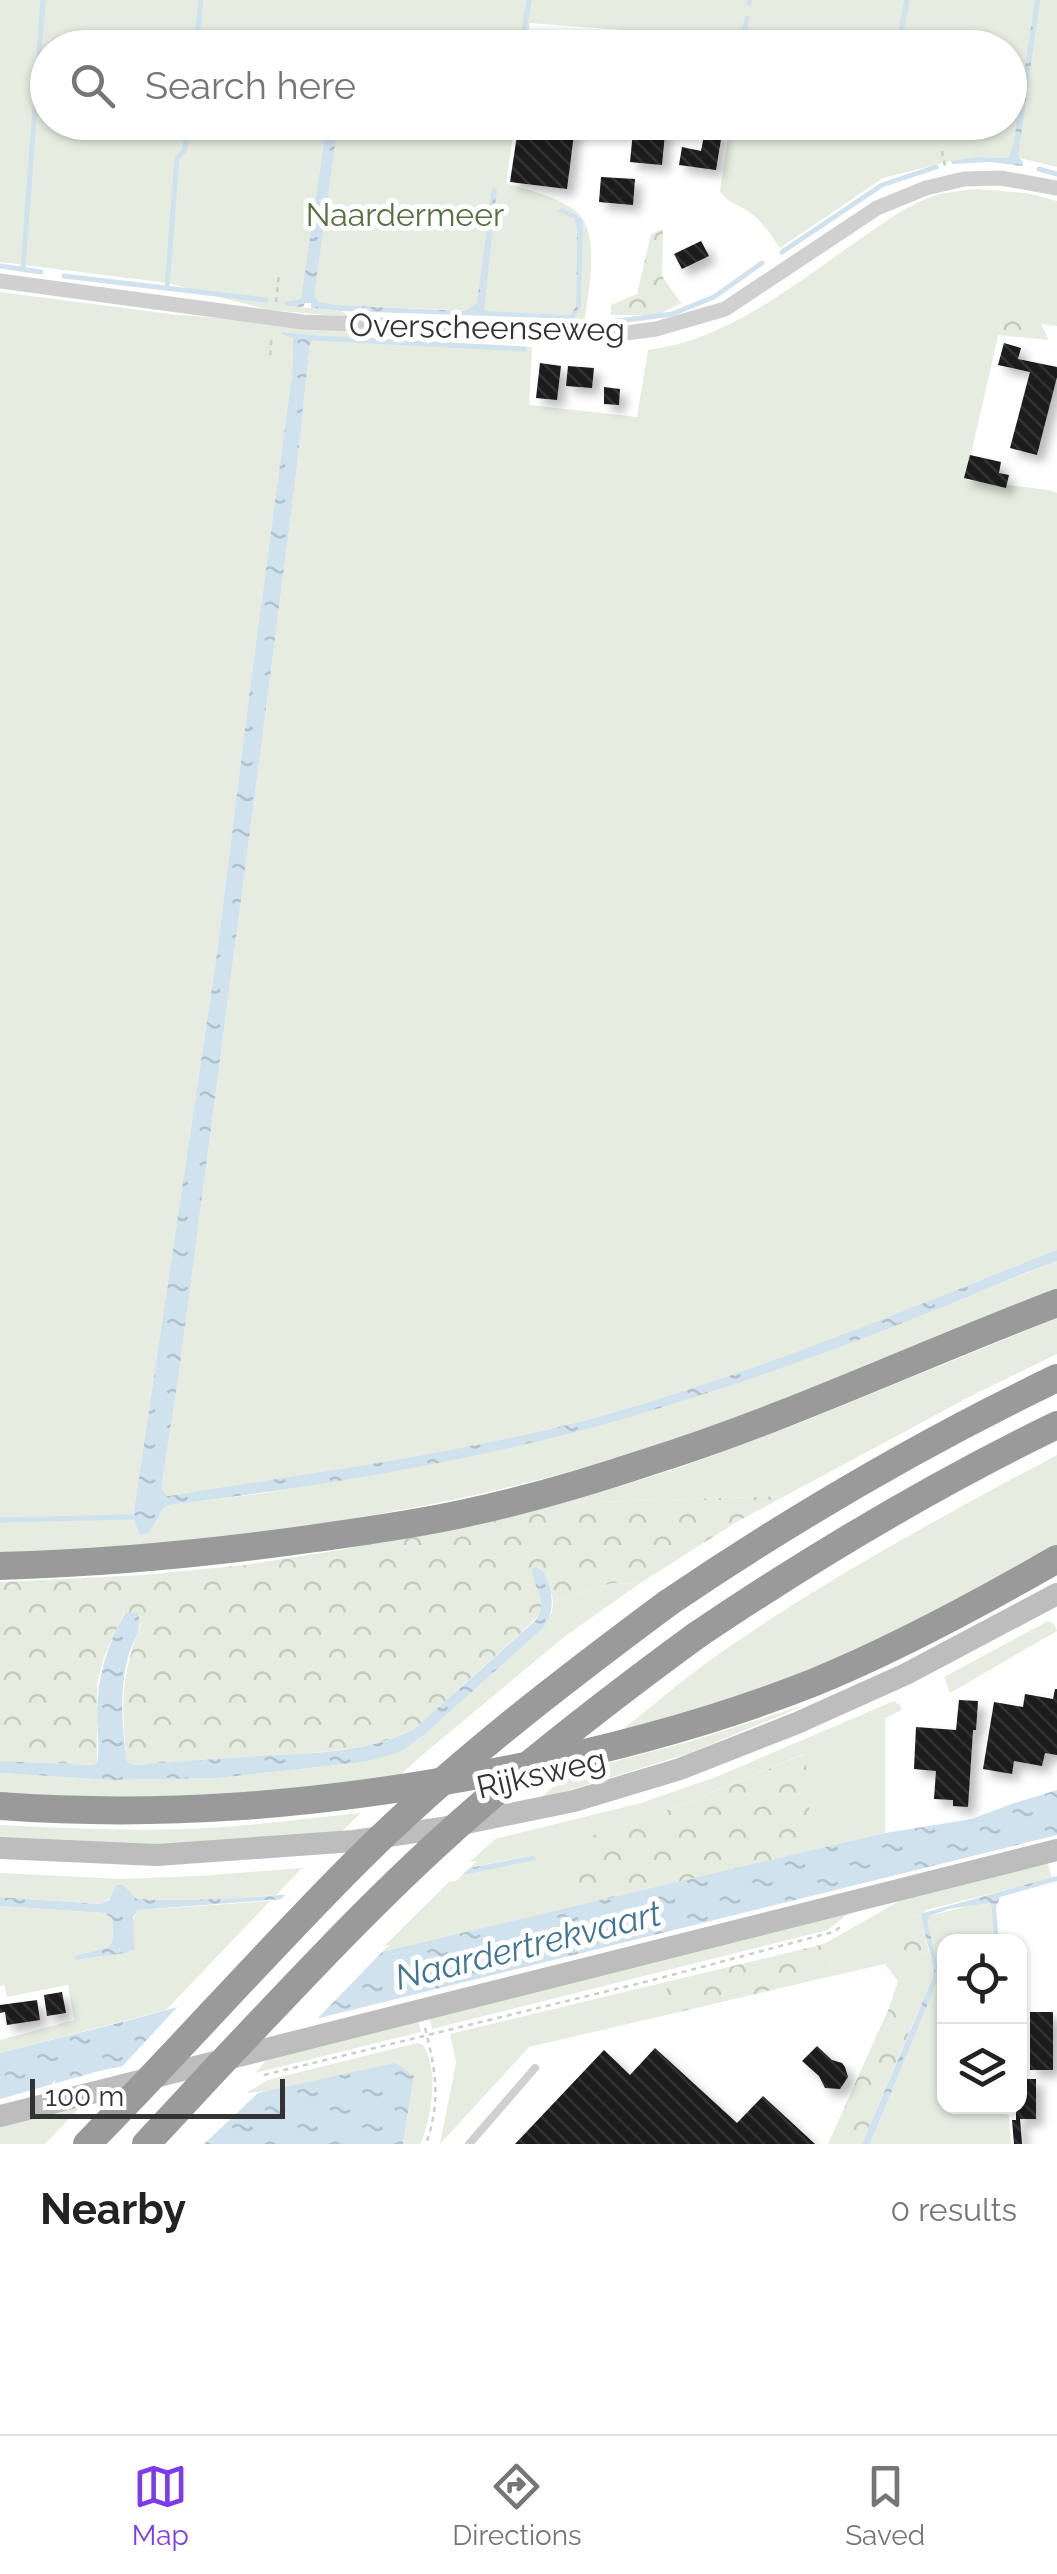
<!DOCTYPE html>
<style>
body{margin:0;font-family:Raleway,sans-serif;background:#f6f6f6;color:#222}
.controls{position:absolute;right:30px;bottom:30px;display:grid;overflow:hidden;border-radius:20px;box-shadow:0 2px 8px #0004}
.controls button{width:90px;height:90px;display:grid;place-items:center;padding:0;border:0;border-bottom:2px solid #e0e0e0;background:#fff;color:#222;font:50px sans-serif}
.scale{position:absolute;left:30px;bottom:25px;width:255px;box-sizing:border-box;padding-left:10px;border:5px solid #333;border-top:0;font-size:28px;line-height:35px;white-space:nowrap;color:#333;-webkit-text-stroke:8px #fff;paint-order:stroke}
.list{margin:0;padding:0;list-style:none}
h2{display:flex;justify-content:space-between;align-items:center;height:130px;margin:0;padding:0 40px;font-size:42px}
h2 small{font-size:32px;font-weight:400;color:#767676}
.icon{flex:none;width:55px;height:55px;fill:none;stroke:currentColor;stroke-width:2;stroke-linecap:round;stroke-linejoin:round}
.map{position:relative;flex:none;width:1057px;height:2144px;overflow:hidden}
.search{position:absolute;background:#fff;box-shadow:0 2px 8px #0004;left:30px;right:30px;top:30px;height:110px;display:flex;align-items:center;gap:25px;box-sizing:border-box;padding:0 35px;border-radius:55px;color:#767676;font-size:38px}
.sheet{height:290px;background:#fff}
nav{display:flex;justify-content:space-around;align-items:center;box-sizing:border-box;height:140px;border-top:2px solid #e0e0e0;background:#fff;font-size:28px;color:#767676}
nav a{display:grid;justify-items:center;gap:5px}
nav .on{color:#7c3aed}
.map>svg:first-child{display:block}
</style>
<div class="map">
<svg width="1057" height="2144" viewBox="0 0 1057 2144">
<defs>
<pattern id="forest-crowns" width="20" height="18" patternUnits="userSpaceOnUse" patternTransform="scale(2.5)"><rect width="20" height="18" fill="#e6ecdf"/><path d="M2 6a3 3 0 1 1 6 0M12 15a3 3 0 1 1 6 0" fill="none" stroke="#c6cbc0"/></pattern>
<pattern id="water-ripples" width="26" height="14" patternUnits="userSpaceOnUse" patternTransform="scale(2.5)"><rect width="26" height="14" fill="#cfe2ee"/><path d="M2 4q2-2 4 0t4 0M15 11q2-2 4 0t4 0" fill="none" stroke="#b2c2cd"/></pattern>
<pattern id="building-back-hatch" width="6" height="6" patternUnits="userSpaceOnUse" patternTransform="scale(2.5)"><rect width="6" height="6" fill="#1a1a1a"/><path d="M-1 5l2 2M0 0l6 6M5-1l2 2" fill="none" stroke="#333"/></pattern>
<filter id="shadow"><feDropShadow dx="7" dy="7" stdDeviation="5" flood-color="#0004"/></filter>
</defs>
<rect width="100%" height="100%" fill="#fff"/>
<g fill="#e6ecdf">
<path d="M0 0H1057V167L1011 156 1009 158 976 157 951 161 883 178 780 248C772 236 764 224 753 215 742 205 727 204 720 191L730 123 1010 122V48L743 47V39L530 23 526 47 48 48V122L515 123 506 183C528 190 554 196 572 208 603 228 588 288 585 320L574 319 581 307 582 221 574 218 577 229 576 307 570 315 336 305 301 300 286 306 342 311 349 317 268 310 168 283 0 262Z"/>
<path d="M974 189 1027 193 1057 201V326L1002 319 965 480 1049 490 1057 493V1250C906 1312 752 1375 594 1418 455 1455 311 1475 169 1496 162 1493 162 1490 162 1483L179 1373 265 717 296 475 310 342 314 338V335L283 332 293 337 292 374 250 688 216 960 133 1517 149 1533 163 1509 169 1505 259 1494 405 1469 628 1417 768 1372 846 1344 1057 1261V1291C956 1331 856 1372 754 1410 696 1432 636 1454 575 1470 437 1508 294 1531 151 1545 101 1550 50 1551 0 1553V292L170 314 351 330 375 338 532 347 529 405 637 417 648 350C730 340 797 282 863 237 886 221 909 204 936 195 948 192 962 191 974 189Z"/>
<polygon points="1057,1318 1057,1354 971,1396 785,1496 563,1503 676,1469 797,1424"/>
<path d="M1057 1455V1546C957 1605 850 1660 740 1697 699 1711 657 1723 616 1735 646 1711 675 1686 706 1663 817 1584 937 1519 1057 1455Z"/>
<path d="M612 1583 639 1584 564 1637 421 1756 396 1779 203 1799 0 1797V1773L111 1780 218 1778 364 1762C386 1756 406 1749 424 1735L544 1627 552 1612 553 1602Z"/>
<polygon points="1048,1621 1054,1624 1057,1631 950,1693 944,1677"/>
<polygon points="894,1701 900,1705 902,1710 885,1718 885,1833 781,1858 810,1816 804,1754 656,1815 573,1842 582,1905 377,1953 454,1877 535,1860 534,1855 462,1869 495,1839 641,1803 716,1777"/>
<polygon points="808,1704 690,1753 538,1800 568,1774 688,1742"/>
<path d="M361 1813 341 1832 175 1845 0 1841V1825C61 1828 123 1831 185 1829 244 1827 302 1819 361 1813Z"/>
<polygon points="1047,1860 1052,1878 926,1910 921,1917 908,1915 901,1959 929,1952 934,1970 933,1977 913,2023 889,2008 898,1981 885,1964 823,1978 834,1958 824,1944 901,1900"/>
<path d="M302 1868 276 1895 215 1900 136 1899 122 1885C114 1891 111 1901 100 1904L0 1897V1873L122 1879 200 1876Z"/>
<path d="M270 1901 166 2010 0 2053V2040L74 2020 68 1985 7 1997 4 1985 0 1986V1906L104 1913 112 1918 113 1939 109 1947 76 1956V1960L125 1953C128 1941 131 1920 138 1910Z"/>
<polygon points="985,1902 991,1904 994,1941 944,1941 944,2106 1005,2107 1006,2114 1009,2116 1011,2144 870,2144 937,1982 939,1972 928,1923 929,1916"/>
<polygon points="850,1912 828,1930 432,2029 429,2016"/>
<polygon points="666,1982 667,1998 679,2012 529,2047 440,2144 456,2062 450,2034"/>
<polygon points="418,2019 421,2032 255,2073 271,2055"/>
<path d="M417 2043 423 2045C440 2073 431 2115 421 2144H403L414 2077 246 2093 268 2080Z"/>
<polygon points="86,2101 45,2144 0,2144 0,2123"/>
</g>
<g fill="url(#forest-crowns)">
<polygon points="663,229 662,276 681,303 658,315 611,315 611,305 637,294 651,234"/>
<polygon points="1003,318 1041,324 1049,340 998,335"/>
<path d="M785 1496 738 1521 639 1584 612 1583 553 1602 552 1594 533 1577C540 1592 547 1606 535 1620L414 1729C370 1752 317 1752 268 1756 224 1759 179 1762 134 1765L127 1762C121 1707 120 1677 141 1624L124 1613 104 1657 97 1685V1763L95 1765 0 1761V1582L144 1575 244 1565 346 1549 442 1528 486 1522 563 1503Z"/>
<polygon points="805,1754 810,1816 781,1858 582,1905 572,1842 656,1815"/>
<polygon points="908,1915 921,1917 929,1952 901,1959 889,1950"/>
<polygon points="824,1944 834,1958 823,1978 679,2012 667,1998 666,1982"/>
<polygon points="889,2008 913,2023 862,2144 828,2144"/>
</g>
<g fill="url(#water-ripples)">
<polygon points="1035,0 1040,0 1018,156 1023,162 1023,166 990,162 952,164 951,161 976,157 1009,158 1014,142"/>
<polygon points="327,123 338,123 314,296 320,302 336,305 465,311 477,303 492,188 497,189 484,311 570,315 576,307 577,229 574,218 556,211 562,208 576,215 583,221 581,307 574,319 342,311 311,308 311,303 305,303 303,307 286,306 285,302 301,299"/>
<path d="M283 332 315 335 310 343 296 475 265 717 179 1373 162 1483C162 1490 163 1494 169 1496 311 1473 455 1455 594 1418 752 1375 905 1310 1057 1250V1261C1010 1278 963 1299 917 1317 823 1355 727 1388 630 1417 480 1460 324 1486 169 1505L163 1509 149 1533 140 1535 133 1517 216 960 250 688 292 374 293 338 282 334Z"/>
<path d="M535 1567 543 1571C553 1591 556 1608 544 1627L424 1735 401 1751 386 1756 364 1762 218 1778 111 1780 0 1773V1761L94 1765 97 1763C100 1747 97 1731 97 1714 97 1678 107 1645 125 1613L137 1612C145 1628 132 1641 128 1657 119 1692 122 1727 127 1762L134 1765C176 1762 218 1759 260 1756 312 1753 368 1753 414 1729L536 1620C549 1601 533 1588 532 1569Z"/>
<polygon points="1057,1790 1057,1835 311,2020 207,2049 99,2071 0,2099 0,2053 130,2020 377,1953 885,1833 972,1819 1014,1803"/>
<path d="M534 1855 536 1860 469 1874 337 1895 138 1910 133 1917 135 1949 125 1953 76 1960 75 1956 109 1947 113 1939 112 1918 104 1913 0 1906V1897L100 1904 109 1900 116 1886 123 1885 137 1899C271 1904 403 1882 534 1855Z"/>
<polygon points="1057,1876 1057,1881 1000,1897 996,1908 999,1941 994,1941 991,1904 989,1903 949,1909 929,1916 928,1923 939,1972 937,1982 870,2144 862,2144 933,1977 934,1970 921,1917 923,1913"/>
<polygon points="395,2063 414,2076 403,2144 204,2144 258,2093"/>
</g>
<g fill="#fff">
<polygon points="477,1861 456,1881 338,1900 274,1906 292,1888 343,1884"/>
<polygon points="389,1945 311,2025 208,2054 117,2072 183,2001"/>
</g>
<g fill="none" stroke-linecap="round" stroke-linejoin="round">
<g stroke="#cfe2ee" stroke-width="5">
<polyline points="749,3 750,0"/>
<polyline points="196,48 201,0"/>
<polyline points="521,48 529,1"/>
<polyline points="741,48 747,18"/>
<polyline points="898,48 907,0"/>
<polyline points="1039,169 1057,174"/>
<polyline points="782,252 882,185 936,167"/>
<polyline points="0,266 41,272"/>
<polyline points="23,268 43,0"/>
<polyline points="64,276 266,300"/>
<polyline points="167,288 177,158 185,150 188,122"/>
<polyline points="611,322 672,314 714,297 762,263"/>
<polyline points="314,338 524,349"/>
<polyline points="0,1520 133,1517"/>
</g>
</g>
<g fill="url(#building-back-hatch)" filter="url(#shadow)">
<polygon points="519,122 555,122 575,126 567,189 510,182"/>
<polygon points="634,122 666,122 662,165 630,162"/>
<polygon points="705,130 722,133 716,170 679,165 682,147 701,151"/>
<polygon points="601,177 635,179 633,205 599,202"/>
<polygon points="701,241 709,256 682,269 674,254"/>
<polygon points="1004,343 1021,348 1018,359 1057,367 1057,377 1037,455 1010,448 1030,372 998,365"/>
<polygon points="540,363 561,366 557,400 536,398"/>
<polygon points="568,366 594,368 592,388 566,386"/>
<polygon points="604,387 620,389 619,405 604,404"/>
<polygon points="970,455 1001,462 999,473 1009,475 1006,488 964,478"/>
<polygon points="1055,1689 1057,1689 1057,1755 1045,1753 1042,1766 1014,1761 1012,1774 983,1769 994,1702 1023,1707 1025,1694 1053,1699"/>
<polygon points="959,1700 978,1701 976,1730 973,1730 968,1807 953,1806 953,1800 934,1799 936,1771 914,1769 916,1727 956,1730"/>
<polygon points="62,1992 66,2013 47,2016 44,1995"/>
<polygon points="37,2000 40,2020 7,2025 5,2012 0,2013 0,2005"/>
<rect x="1030" y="2012" width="23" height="58"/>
<polygon points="817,2046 832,2060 842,2063 845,2067 848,2077 840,2089 825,2088 819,2076 802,2061"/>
<polygon points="655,2048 737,2123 763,2096 815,2144 515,2144 604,2050 630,2075"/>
<polygon points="1020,2079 1036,2079 1036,2119 1020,2119 1022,2144 1014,2144 1012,2120 1016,2120 1016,2106 1020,2106"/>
</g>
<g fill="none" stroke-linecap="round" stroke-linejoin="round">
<g stroke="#cdcdcd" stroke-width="2.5" stroke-dasharray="5 5" stroke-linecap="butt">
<polyline points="942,151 945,166"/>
<polyline points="276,302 279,274"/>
<polyline points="270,355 272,335"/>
<path d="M425 2028C436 2071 441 2101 426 2144"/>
<polyline points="264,2075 653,1980 833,1932 842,1926"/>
</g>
<polyline stroke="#d0d0d0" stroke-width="8" points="469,2144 535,2068"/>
<polyline stroke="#d0d0d0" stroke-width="15" points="0,281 303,322 619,334 656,329 725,309 877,208 926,188 964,179 1001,178 1057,188"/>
<g stroke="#bdbdbd" stroke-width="22">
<polyline points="0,1848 157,1855 354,1841 442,1828 574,1801 680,1769 797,1723 906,1674 1057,1594"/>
<polyline points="0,2116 1057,1850"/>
</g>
<g stroke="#9a9a9a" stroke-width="28">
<path d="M0 1566C106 1563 211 1553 316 1538 366 1531 417 1524 466 1513 527 1500 588 1482 648 1462 788 1418 920 1355 1057 1303"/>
<path d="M668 1603C792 1519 921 1443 1057 1378"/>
<path d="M697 1635C813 1557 931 1486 1057 1425"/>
<path d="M0 1806C161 1818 315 1805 473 1776 590 1755 704 1726 815 1682 898 1648 979 1604 1057 1559"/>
<polyline points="146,2144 211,2074"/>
</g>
<g stroke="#9a9a9a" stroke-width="28">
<path d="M211 2074C288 1993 364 1910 447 1835 526 1763 611 1698 697 1635"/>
<path d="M87 2144C178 2052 264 1954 356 1862 452 1766 559 1684 668 1603"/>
</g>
</g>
<g text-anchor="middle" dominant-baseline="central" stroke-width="10" stroke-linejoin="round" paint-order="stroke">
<g font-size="32" fill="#56703f" stroke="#fff">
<text x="405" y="214">Naardermeer</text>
</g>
<g font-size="32" fill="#333" stroke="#fff">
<text transform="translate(487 327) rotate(1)">Overscheenseweg</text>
<text transform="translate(541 1773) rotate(-13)">Rijksweg</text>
</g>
<g font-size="35" font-style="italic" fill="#3f7597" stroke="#fff">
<text transform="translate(528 1945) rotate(-14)">Naardertrekvaart</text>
</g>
</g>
</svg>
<div class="controls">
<button><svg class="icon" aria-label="locate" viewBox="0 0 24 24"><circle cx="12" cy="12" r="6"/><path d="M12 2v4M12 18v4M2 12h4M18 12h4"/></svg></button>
<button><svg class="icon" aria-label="layers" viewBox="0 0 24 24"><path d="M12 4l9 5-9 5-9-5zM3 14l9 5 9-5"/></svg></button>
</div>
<div class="scale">100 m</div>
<div class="search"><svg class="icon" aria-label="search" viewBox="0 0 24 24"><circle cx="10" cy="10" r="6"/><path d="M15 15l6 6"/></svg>Search here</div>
</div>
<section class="sheet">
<h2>Nearby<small>0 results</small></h2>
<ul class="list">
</ul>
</section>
<nav>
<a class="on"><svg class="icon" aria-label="map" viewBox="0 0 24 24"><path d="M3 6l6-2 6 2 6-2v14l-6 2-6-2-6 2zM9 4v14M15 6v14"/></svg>Map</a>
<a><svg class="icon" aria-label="directions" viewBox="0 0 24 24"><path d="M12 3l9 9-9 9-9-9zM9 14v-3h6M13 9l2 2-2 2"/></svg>Directions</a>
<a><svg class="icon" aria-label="saved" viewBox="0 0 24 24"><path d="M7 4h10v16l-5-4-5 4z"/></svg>Saved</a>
</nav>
